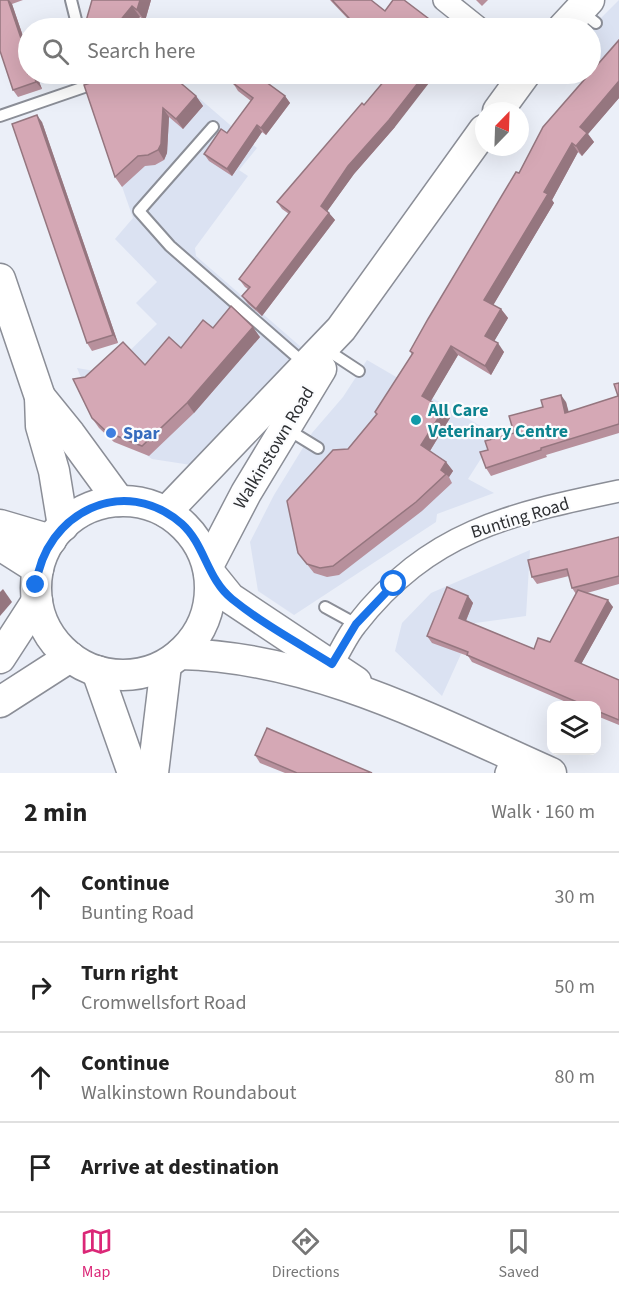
<!DOCTYPE html>
<meta charset="utf-8">
<style>
body{margin:0;font-family:"Source Sans 3",sans-serif;background:#f2f2f2;color:#222}
.controls{position:absolute;right:18px;bottom:18px;display:grid;overflow:hidden;border-radius:12px;box-shadow:0 6px 24px #0002}
.controls button{width:54px;height:54px;display:grid;place-items:center;padding:0;border:0;border-bottom:2px solid #e0e0e0;background:#fff;color:#222;font:30px sans-serif}
.compass{position:absolute;left:475px;top:102px;width:54px;height:54px;border-radius:50%;background:#fff;box-shadow:0 6px 24px #0002;rotate:23deg}
.stop{position:absolute;width:18px;height:18px;margin:-14px;border:4px solid #1a73e8;border-radius:50%;background:#fff}
.stop.end{background:#1a73e8;border-color:#fff;box-shadow:0 2px 6px #0008}
.list{margin:0;padding:0;list-style:none}
h2{display:flex;justify-content:space-between;align-items:center;height:78px;margin:0;padding:0 24px;font-size:26px}
h2 small{font-size:20px;font-weight:400;color:#767676}
.list li{display:grid;grid-template-columns:39px 1fr auto;gap:18px;align-items:center;box-sizing:border-box;height:90px;padding:0 24px;border-top:2px solid #e0e0e0}
.list b{display:block;font-size:22px;white-space:nowrap}
.list p{margin:0;font-size:20px;white-space:nowrap;color:#767676}
.list em{font-size:20px;font-style:normal;color:#767676}
.icon{flex:none;width:33px;height:33px;fill:none;stroke:currentColor;stroke-width:2;stroke-linecap:round;stroke-linejoin:round}
.map{position:relative;flex:none;width:619px;height:773px;overflow:hidden}
.search{position:absolute;background:#fff;box-shadow:0 6px 24px #0002;left:18px;right:18px;top:18px;height:66px;display:flex;align-items:center;gap:15px;box-sizing:border-box;padding:0 21px;border-radius:33px;color:#767676;font-size:22px}
.sheet{height:438px;background:#fff}
nav{display:flex;justify-content:space-around;align-items:center;box-sizing:border-box;height:84px;border-top:2px solid #e0e0e0;background:#fff;font-size:16px;color:#767676}
nav a{display:grid;justify-items:center;gap:3px}
nav .on{color:#db2777}
.map>svg:first-child{display:block}
</style>
<div class="map">
<svg width="619" height="773" viewBox="0 0 619 773">
<rect width="100%" height="100%" fill="#ebeff8"/>
<g fill="#dbe2f2">
<polygon points="619,0 619,75 591,51 590,29"/>
<polygon points="130,74 171,74 257,148 239,170 248,176 195,248 196,256 301,347 191,465 152,459 100,422 77,368 107,373 157,324 136,303 157,282 115,239 133,218 90,95"/>
<polygon points="367,360 496,435 468,479 494,493 437,514 436,522 294,615 258,591 250,542 274,495 312,433 343,397"/>
<polygon points="530,550 526,616 475,623 442,696 395,651 402,623 431,593"/>
</g>
<g fill="none" stroke-linecap="round" stroke-linejoin="round">
<defs>
<g id="lane">
<polyline points="71,0 78,28"/>
<polyline points="582,12 596,23"/>
<polyline points="0,116 96,83 93,74"/>
<polyline points="213,127 139,211 170,246 305,364"/>
<polyline points="324,348 359,371"/>
<polyline points="287,429 318,448"/>
<polyline points="325,607 356,624"/>
</g>
<g id="street">
<polyline points="444,0 479,28"/>
<path d="M332 664C341 651 346 637 356 625 429 531 509 514 619 491"/>
<polyline points="506,773 513,756"/>
</g>
<g id="secondary">
<polyline points="563,28 589,0"/>
<polyline points="498,111 525,74"/>
<polyline points="0,279 40,397 41,426 54,471 63,526"/>
<polyline points="40,397 70,434 119,501"/>
<circle cx="123" cy="588" r="87"/>
<polyline points="166,512 341,329 484,130"/>
<polyline points="0,525 51,540"/>
<polyline points="0,545 38,569"/>
<polyline points="208,566 246,493 321,369"/>
<polyline points="209,572 230,598 356,682"/>
<path d="M180 654C313 657 432 720 551 773"/>
<polyline points="0,658 37,601"/>
<polyline points="97,671 133,773"/>
<polyline points="0,702 70,657"/>
<polyline points="153,773 166,665"/>
</g>
</defs>
<use href="#lane" stroke="#8b8e97" stroke-width="14"/>
<use href="#street" stroke="#8b8e97" stroke-width="24"/>
<use href="#secondary" stroke="#8b8e97" stroke-width="33"/>
<use href="#lane" stroke="#fff" stroke-width="10"/>
<use href="#street" stroke="#fff" stroke-width="21"/>
<use href="#secondary" stroke="#fff" stroke-width="30"/>
</g>
<g fill="#b7909c">
<polygon points="0,0 23,0 12,4 28,51 28,74 36,74 42,89 18,97 13,90"/>
<polygon points="92,0 151,0 145,21 140,17 130,28 84,28"/>
<polygon points="330,0 371,0 385,11 404,0 441,28 342,28 348,19"/>
<polygon points="476,0 488,0 482,6"/>
<polygon points="619,40 619,98 588,134 594,142 582,156 578,152 552,200 554,203 493,305 501,309 508,318 494,341 504,352 491,375 458,355 430,402 450,418 430,451 446,462 453,471 449,477 452,483 422,511 339,575 327,577 314,573 298,553 348,449 376,415 375,412 412,355 410,351 519,173"/>
<polygon points="323,74 344,74 336,84"/>
<polygon points="233,83 285,96 290,103 266,135 262,132 232,176 209,161 204,154 227,133 251,101 238,91"/>
<polygon points="84,85 196,96 203,106 183,129 169,117 167,153 164,160 155,165 145,166 122,187 115,177"/>
<polygon points="364,105 395,127 354,174 327,211 335,220 262,316 248,304 242,296 248,289 245,287 239,279 289,214 282,209 277,202"/>
<polygon points="42,122 118,343 92,351 87,343"/>
<polygon points="213,328 260,337 194,413 149,456 114,442 99,428 92,418 145,365 181,348"/>
<polygon points="619,383 619,433 546,455 547,457 491,476 486,468 488,450 514,433 566,402 568,412 618,396"/>
<polygon points="619,537 619,584 587,593 613,607 581,664 619,680 619,725 597,716 597,705 573,705 472,662 468,656 432,643 427,636 468,596 473,603 466,621 534,649 550,642 576,594 572,588 569,576 537,584 532,577"/>
<polygon points="255,755 372,773 285,773 260,763"/>
</g>
<g fill="#95767f">
<polygon points="8,0 9,0 12,4 28,51 28,59"/>
<polygon points="140,0 151,0 145,21 137,10"/>
<polygon points="132,6 140,17 130,28 114,28"/>
<polygon points="34,74 36,74 42,89 36,82"/>
<polygon points="333,74 344,74 336,84 331,76"/>
<polygon points="425,74 436,74 395,127 354,174 326,213 321,206 348,166"/>
<polygon points="619,81 619,98 588,134 594,142 582,156 576,146 580,127"/>
<polygon points="196,96 203,106 183,129 176,119"/>
<polygon points="285,96 290,103 266,135 261,128"/>
<polygon points="163,108 169,117 167,153 164,160 158,150"/>
<polygon points="37,115 42,122 118,343 113,335"/>
<polygon points="257,125 262,132 232,176 227,169"/>
<polygon points="572,143 578,152 552,200 554,203 491,309 484,300"/>
<polygon points="329,213 335,220 262,316 256,309"/>
<polygon points="501,309 508,318 492,345 485,336"/>
<polygon points="253,327 260,337 194,413 187,403"/>
<polygon points="498,343 504,352 491,375 485,366"/>
<polygon points="451,346 458,355 428,406 422,396"/>
<polygon points="561,395 566,402 571,420 565,413"/>
<polygon points="444,409 450,418 428,454 421,445"/>
<polygon points="446,462 453,471 449,477 446,474 441,470"/>
<polygon points="3,589 12,602 0,616 0,592"/>
<polygon points="468,596 473,603 464,625 459,618"/>
<polygon points="608,600 613,607 579,668 575,661"/>
</g>
<g fill="#d5a8b5" stroke="#95767f" stroke-width="1.5">
<polygon points="0,0 8,0 28,59 28,74 34,74 36,82 13,90 0,51"/>
<polygon points="92,0 140,0 137,10 132,6 114,28 84,28"/>
<polygon points="332,0 371,0 385,11 393,0 404,0 441,28 342,28 349,18"/>
<polygon points="619,40 619,81 580,127 587,133 576,146 572,143 544,192 548,194 484,300 501,309 485,336 498,343 485,366 451,346 422,396 444,409 421,445 446,462 441,470 446,474 416,502 333,566 320,568 307,564 298,553 287,501 333,450 348,449 377,414 375,412 413,353 410,351 428,319 516,172 519,173 543,127"/>
<polygon points="118,74 170,74 196,96 176,119 163,108 161,144 158,150 148,155 138,156 115,177 84,85"/>
<polygon points="240,74 255,74 285,96 261,128 257,125 227,169 204,154 221,129 227,133 253,98 233,83"/>
<polygon points="390,74 425,74 389,120 348,166 321,206 329,213 256,309 242,296 250,287 239,279 290,212 277,202 362,103 364,105"/>
<polygon points="37,115 113,335 87,343 12,124"/>
<polygon points="231,306 253,327 187,403 142,446 107,432 92,418 73,379 85,377 123,342 145,365 169,337 181,348 203,320 213,328"/>
<polygon points="619,383 619,424 541,448 541,450 486,468 480,452 488,450 485,441 514,433 509,416 543,407 541,400 561,395 565,413 618,396 614,384"/>
<polygon points="619,537 619,576 572,588 567,569 532,577 528,560"/>
<polygon points="447,587 468,596 459,618 534,649 538,638 550,642 578,590 608,600 575,661 619,680 619,720 597,711 597,705 584,705 467,655 468,652 427,636"/>
<polygon points="267,728 372,773 297,773 255,755"/>
</g>
<g fill="none" stroke-linecap="round" stroke-linejoin="round">
<path stroke="#1a73e8" stroke-width="8" d="M36 585C45 513 124 473 182 524 205 545 207 579 232 599 263 624 298 643 332 664L356 624 394 584"/>
</g>
<circle fill="#0f9aa8" stroke="#fbfcfe" stroke-width="2" cx="416" cy="420" r="6"/>
<circle fill="#3f7fe0" stroke="#fbfcfe" stroke-width="2" cx="111" cy="433" r="6"/>
<g text-anchor="middle" dominant-baseline="central" stroke-width="4.5" stroke-linejoin="round" paint-order="stroke">
<g font-size="18" font-weight="bold" fill="#0d838f" stroke="#fbfcfe" text-anchor="start">
<text x="428" y="410">All Care<tspan x="428" dy="21">Veterinary Centre</tspan></text>
</g>
<g font-size="18" font-weight="bold" fill="#366cbe" stroke="#fbfcfe" text-anchor="start">
<text x="123" y="433">Spar</text>
</g>
<g font-size="18" fill="#2d2f32" stroke="#fbfcfe">
<text transform="translate(274 448) rotate(-59)">Walkinstown Road</text>
<text transform="translate(520 518) rotate(-17)">Bunting Road</text>
</g>
</g>
</svg>
<div class="controls">
<button><svg class="icon" aria-label="layers" viewBox="0 0 24 24"><path d="M12 4l9 5-9 5-9-5zM3 14l9 5 9-5"/></svg></button>
</div>
<svg class="compass" viewBox="-18 -18 36 36"><path d="M0-13l5 13h-10z" fill="#e53935"/><path d="M0 13l5-13h-10z" fill="#767676"/></svg>
<div class="stop" style="left:394px;top:584px"></div>
<div class="stop end" style="left:36px;top:585px"></div>
<div class="search"><svg class="icon" aria-label="search" viewBox="0 0 24 24"><circle cx="10" cy="10" r="6"/><path d="M15 15l6 6"/></svg>Search here</div>
</div>
<section class="sheet">
<h2>2 min<small>Walk · 160 m</small></h2>
<ul class="list">
<li><svg class="icon" aria-label="ahead" viewBox="0 0 24 24"><path d="M12 20V5M6 11l6-6 6 6"/></svg><div><b>Continue</b><p>Bunting Road</p></div><em>30 m</em></li>
<li><svg class="icon" aria-label="right" viewBox="0 0 24 24"><path d="M7 20v-9h11M14 6l5 5-5 5"/></svg><div><b>Turn right</b><p>Cromwellsfort Road</p></div><em>50 m</em></li>
<li><svg class="icon" aria-label="ahead" viewBox="0 0 24 24"><path d="M12 20V5M6 11l6-6 6 6"/></svg><div><b>Continue</b><p>Walkinstown Roundabout</p></div><em>80 m</em></li>
<li><svg class="icon" aria-label="arrive" viewBox="0 0 24 24"><path d="M6 21V4h12l-3 4 3 4H6"/></svg><div><b>Arrive at destination</b></div></li>
</ul>
</section>
<nav>
<a class="on"><svg class="icon" aria-label="map" viewBox="0 0 24 24"><path d="M3 6l6-2 6 2 6-2v14l-6 2-6-2-6 2zM9 4v14M15 6v14"/></svg>Map</a>
<a><svg class="icon" aria-label="directions" viewBox="0 0 24 24"><path d="M12 3l9 9-9 9-9-9zM9 14v-3h6M13 9l2 2-2 2"/></svg>Directions</a>
<a><svg class="icon" aria-label="saved" viewBox="0 0 24 24"><path d="M7 4h10v16l-5-4-5 4z"/></svg>Saved</a>
</nav>
